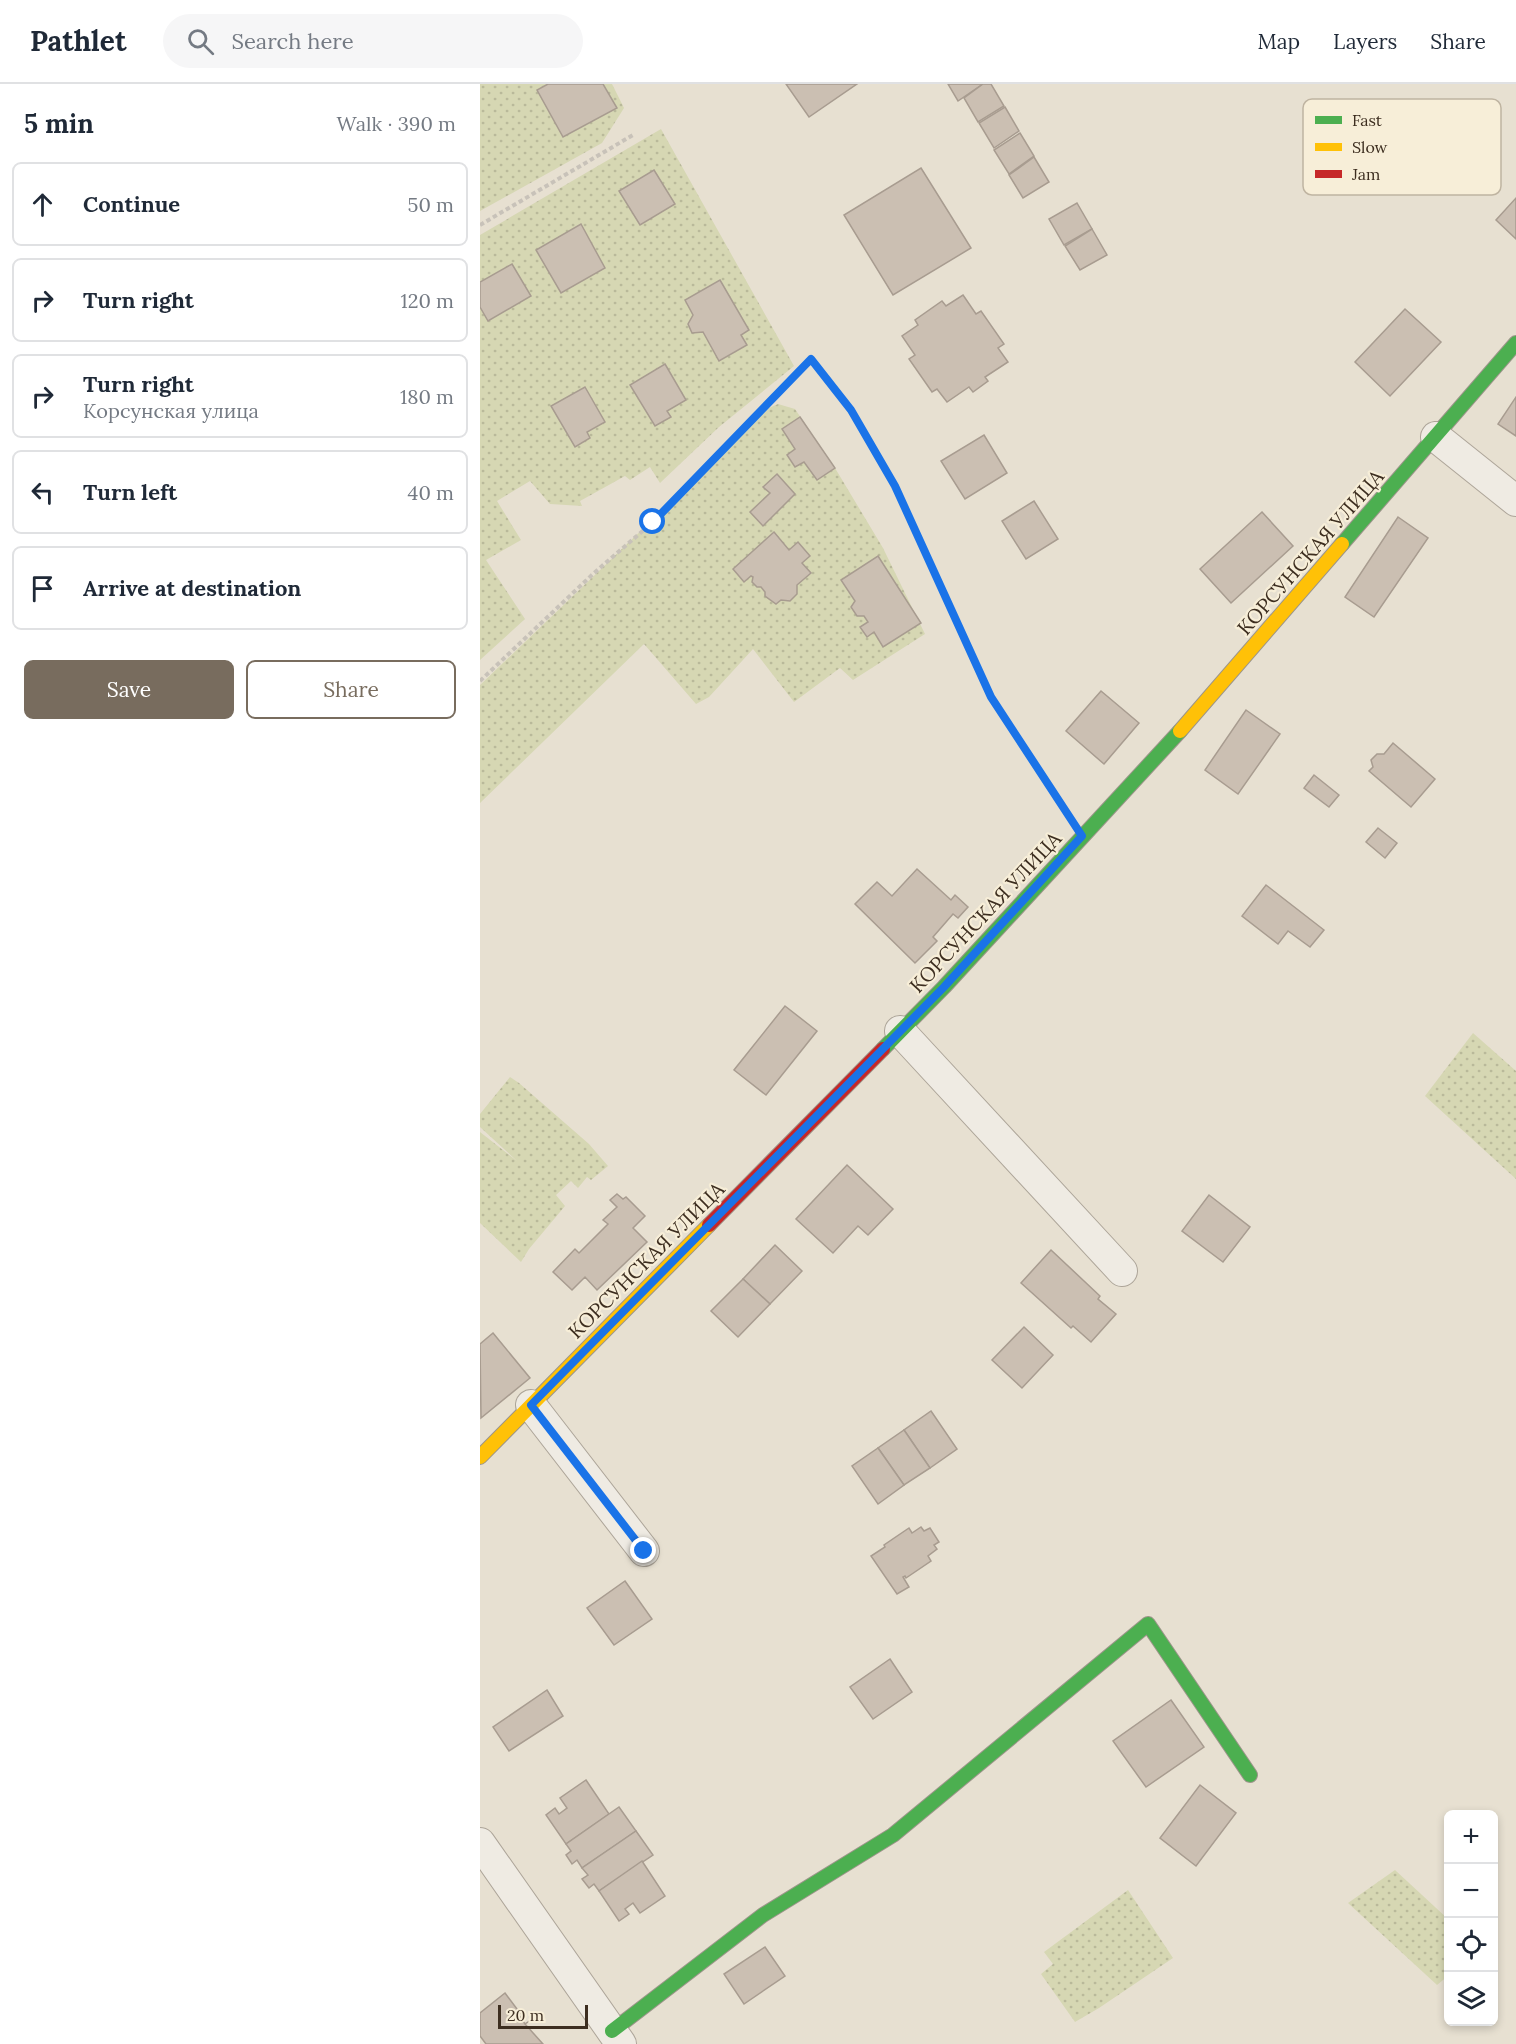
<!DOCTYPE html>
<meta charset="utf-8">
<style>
body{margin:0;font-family:Lora,serif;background:#f6f6f7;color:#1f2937}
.controls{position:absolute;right:18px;bottom:18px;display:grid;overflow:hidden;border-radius:9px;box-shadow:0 3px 9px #0003}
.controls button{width:54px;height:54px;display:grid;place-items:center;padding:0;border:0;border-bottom:2px solid #e0e1e3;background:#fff;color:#1f2937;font:30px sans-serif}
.scale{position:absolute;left:18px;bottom:15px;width:90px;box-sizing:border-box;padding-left:6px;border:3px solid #3d2e20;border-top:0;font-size:16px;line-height:21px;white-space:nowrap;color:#3d2e20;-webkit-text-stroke:4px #f7eed8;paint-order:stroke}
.stop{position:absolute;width:18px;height:18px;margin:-14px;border:4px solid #1a73e8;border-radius:50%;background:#fff}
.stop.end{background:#1a73e8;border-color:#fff;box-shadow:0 2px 6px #0008}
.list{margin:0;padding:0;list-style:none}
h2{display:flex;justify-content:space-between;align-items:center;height:78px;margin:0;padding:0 24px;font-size:26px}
h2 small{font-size:20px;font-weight:400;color:#747a83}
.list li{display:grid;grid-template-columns:39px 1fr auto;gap:18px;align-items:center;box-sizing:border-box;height:84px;margin:0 12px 12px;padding:0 12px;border:2px solid #e0e1e3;border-radius:9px}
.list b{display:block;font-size:22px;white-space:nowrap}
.list p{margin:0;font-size:20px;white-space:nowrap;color:#747a83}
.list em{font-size:20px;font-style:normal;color:#747a83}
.actions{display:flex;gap:12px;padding:18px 24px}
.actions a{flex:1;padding:14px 0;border:2px solid #786c5e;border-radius:9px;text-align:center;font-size:21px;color:#786c5e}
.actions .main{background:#786c5e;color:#fff}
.icon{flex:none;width:33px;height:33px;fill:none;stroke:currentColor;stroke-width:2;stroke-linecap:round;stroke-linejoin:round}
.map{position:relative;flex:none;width:1036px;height:1960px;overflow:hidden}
header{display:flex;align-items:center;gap:36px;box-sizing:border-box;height:84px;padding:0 30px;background:#fff;border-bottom:2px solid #e0e1e3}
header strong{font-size:28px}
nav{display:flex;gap:33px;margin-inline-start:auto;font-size:21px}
.search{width:420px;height:54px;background:#f6f6f7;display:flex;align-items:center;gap:15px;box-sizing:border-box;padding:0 21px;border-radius:33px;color:#747a83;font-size:22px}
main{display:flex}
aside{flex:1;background:#fff}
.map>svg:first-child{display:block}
</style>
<header>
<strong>Pathlet</strong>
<div class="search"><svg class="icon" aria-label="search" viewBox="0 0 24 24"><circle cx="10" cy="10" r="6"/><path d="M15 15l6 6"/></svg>Search here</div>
<nav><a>Map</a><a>Layers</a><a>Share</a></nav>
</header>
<main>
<aside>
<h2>5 min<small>Walk · 390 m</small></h2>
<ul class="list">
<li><svg class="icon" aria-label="ahead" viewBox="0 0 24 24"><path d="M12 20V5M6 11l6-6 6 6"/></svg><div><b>Continue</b></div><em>50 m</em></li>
<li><svg class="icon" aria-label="right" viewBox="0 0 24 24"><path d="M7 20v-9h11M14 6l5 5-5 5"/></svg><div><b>Turn right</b></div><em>120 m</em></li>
<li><svg class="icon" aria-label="right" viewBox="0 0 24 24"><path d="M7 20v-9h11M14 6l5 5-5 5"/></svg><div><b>Turn right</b><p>Корсунская улица</p></div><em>180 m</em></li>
<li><svg class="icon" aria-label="left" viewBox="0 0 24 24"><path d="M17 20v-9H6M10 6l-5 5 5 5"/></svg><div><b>Turn left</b></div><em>40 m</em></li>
<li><svg class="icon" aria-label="arrive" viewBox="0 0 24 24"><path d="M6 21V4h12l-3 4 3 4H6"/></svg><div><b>Arrive at destination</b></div></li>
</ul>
<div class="actions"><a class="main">Save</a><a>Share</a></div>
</aside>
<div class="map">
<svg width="1036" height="1960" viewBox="0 0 1036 1960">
<defs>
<pattern id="grass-dots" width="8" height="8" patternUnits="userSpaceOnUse" patternTransform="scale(1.5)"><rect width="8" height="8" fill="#d6d7b3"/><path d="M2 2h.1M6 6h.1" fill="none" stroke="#b9b99a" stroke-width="1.8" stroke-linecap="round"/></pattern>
</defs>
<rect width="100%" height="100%" fill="#e7e0d1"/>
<g fill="url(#grass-dots)">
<polygon points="0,0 132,0 144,24 122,59 0,127"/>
<polygon points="181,45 314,282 239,343 180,399 170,383 150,396 145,392 100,417 102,422 70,420 50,397 17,417 41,456 6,476 45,535 0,576 0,151"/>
<polygon points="298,320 315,325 355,384 403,464 445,550 373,596 360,584 314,618 273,565 229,613 216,620 164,560 0,719 0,601 289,324"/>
<polygon points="993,949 1036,987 1036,1095 945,1012"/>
<polygon points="30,993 39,999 109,1060 128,1082 111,1096 107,1093 98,1104 91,1097 76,1111 85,1122 49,1165 41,1178 0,1139 0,1048 37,1077 0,1043 0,1030"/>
<polygon points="915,1786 968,1835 968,1892 957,1901 868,1819"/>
<polygon points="648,1806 693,1874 619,1924 595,1938 561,1890 573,1880 564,1868"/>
</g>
<g fill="#cbbfb2" stroke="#a89c90" stroke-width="1.5">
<polygon points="68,0 123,0 137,24 83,53 57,6"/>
<polygon points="306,0 377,0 329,33"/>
<polygon points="468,0 503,0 478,17"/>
<polygon points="503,0 511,0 524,22 498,38 484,14"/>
<polygon points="525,23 539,47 514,64 499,39"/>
<polygon points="540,49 554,72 529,90 514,66"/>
<polygon points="554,73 569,98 543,114 529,91"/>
<polygon points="441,84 491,164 413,211 364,131"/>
<polygon points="174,86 195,120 160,141 139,107"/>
<polygon points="1036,114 1036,155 1016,136"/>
<polygon points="597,119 612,145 584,161 569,135"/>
<polygon points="101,140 125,184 81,209 56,166"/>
<polygon points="612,145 627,171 600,186 585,162"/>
<polygon points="32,180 51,212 8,237 0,223 0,198"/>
<polygon points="240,196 269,246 261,251 267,261 239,277 223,248 212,249 208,240 213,231 205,216"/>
<polygon points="483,211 496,230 501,227 524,260 518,264 528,278 505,293 508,297 493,308 489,303 467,318 457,305 452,308 429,275 435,271 422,252 438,241 435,236 462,217 466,222"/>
<polygon points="925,225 961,258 910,312 875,278"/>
<polygon points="185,280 206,316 187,327 191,333 175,342 150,301"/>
<polygon points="105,303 125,338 107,348 110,354 95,363 71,322"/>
<polygon points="1036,313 1036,352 1018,340"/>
<polygon points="320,333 355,384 337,396 324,378 315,383 307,371 315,365 302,345"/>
<polygon points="504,351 527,389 485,415 461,377"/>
<polygon points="297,390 315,410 283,442 270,428 290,409 283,403"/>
<polygon points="554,417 578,455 546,475 522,437"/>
<polygon points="782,428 813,462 751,519 720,485"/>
<polygon points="918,433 948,454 894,533 865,513"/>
<polygon points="294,448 309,466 318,458 330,472 322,479 331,489 317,501 317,510 310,517 301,516 296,520 285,512 285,508 281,503 277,503 272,498 273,493 271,492 264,498 253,485"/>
<polygon points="398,472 441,539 403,563 394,548 387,553 380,543 388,538 384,532 377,532 371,523 375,517 361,496"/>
<polygon points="621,607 659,639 624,680 586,647"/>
<polygon points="766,626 800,650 758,710 725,686"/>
<polygon points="913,659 955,695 931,723 889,687 893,683 891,676 897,670 904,670"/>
<polygon points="834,691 859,711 849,723 824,704"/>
<polygon points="898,744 917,759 905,774 886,758"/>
<polygon points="437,785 471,816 475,811 488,823 478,834 473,830 453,853 457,857 435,879 375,820 397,798 412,812"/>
<polygon points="786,801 844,846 830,863 808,847 798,860 762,832"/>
<polygon points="305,922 337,947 286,1011 254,986"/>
<polygon points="367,1081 413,1125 388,1151 378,1142 353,1169 316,1135"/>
<polygon points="137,1110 143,1115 146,1113 165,1132 153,1144 167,1158 117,1206 105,1193 92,1206 73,1188 95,1165 99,1169 128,1140 123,1136 137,1123 130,1116"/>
<polygon points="729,1111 770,1143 743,1178 702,1147"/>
<polygon points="295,1161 322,1187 290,1220 263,1195"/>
<polygon points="571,1166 620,1212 618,1215 636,1230 611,1258 593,1242 591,1244 541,1199"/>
<polygon points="263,1195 290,1220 258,1253 231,1227"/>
<polygon points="544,1243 573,1271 542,1304 512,1276"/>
<polygon points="13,1249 50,1294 1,1334 0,1260"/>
<polygon points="451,1327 477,1365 450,1384 424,1346"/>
<polygon points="424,1346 450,1384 424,1401 398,1364"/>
<polygon points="398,1364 424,1401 398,1420 372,1382"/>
<polygon points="441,1443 444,1447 450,1444 459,1458 454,1461 457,1465 448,1472 451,1477 426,1494 425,1492 423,1493 429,1503 417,1510 391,1472 405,1463 404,1461 429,1444 432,1449"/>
<polygon points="145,1497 172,1535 134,1561 107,1524"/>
<polygon points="410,1575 432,1608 393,1635 370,1603"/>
<polygon points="67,1606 83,1632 29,1667 13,1643"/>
<polygon points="691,1616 724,1663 666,1703 633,1657"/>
<polygon points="106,1696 129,1730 86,1760 66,1731 75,1724 79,1730 87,1724 80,1714"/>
<polygon points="720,1701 756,1729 716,1782 680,1754"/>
<polygon points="139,1723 156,1747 102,1784 97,1776 92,1780 86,1771 91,1767 86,1760"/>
<polygon points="156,1747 173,1771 119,1807 114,1800 109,1804 102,1795 108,1791 102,1784"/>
<polygon points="162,1777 185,1812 160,1829 153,1819 145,1825 149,1830 139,1837 119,1807"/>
<polygon points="285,1863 305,1892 264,1920 244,1890"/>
<polygon points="25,1909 40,1929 38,1930 45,1940 51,1936 45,1940 63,1960 6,1960 0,1952 0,1929"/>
</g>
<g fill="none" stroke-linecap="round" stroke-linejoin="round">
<defs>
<g id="street">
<polyline points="956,353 1036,417"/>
<polyline points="420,947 642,1187"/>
<polyline points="51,1321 164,1467"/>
<polyline points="0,1759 141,1960"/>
</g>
<g id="fast">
<polyline points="862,460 1036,259"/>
<polyline points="403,965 464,903 700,647"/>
<polyline points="132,1947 283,1831 413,1751 668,1540 770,1691"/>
</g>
<g id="slow">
<polyline points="700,647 862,460"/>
<polyline points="0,1373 229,1141"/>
</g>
<polyline id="jam" points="229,1141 403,965"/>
</defs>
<use href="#street" stroke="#ada599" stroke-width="32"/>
<use href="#fast" stroke="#9c958a" stroke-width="16"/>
<use href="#slow" stroke="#9c958a" stroke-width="16"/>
<use href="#jam" stroke="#9c958a" stroke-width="16"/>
<g stroke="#c8c2b9" stroke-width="4" stroke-dasharray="4.5 3" stroke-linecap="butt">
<polyline points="0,141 153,51"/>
<polyline points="0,597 114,489 173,438 331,275 371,326 415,402 511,613 586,727"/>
</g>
<use href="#street" stroke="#efebe3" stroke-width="30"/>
<use href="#fast" stroke="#4caf50" stroke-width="14"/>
<use href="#slow" stroke="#ffc107" stroke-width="14"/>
<use href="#jam" stroke="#c62828" stroke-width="14"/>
</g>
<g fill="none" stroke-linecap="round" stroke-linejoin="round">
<polyline stroke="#1a73e8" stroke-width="8" points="164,1467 51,1321 464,903 602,752 511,613 415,402 371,326 331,275 173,438"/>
</g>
<g text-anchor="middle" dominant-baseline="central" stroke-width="4.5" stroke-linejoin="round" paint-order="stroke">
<g font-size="20" fill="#3d2e20" stroke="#f7eed8">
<text transform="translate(830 468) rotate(-49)">КОРСУНСКАЯ УЛИЦА</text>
<text transform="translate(505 828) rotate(-47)">КОРСУНСКАЯ УЛИЦА</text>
<text transform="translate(166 1176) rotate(-45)">КОРСУНСКАЯ УЛИЦА</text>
</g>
</g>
<rect x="823" y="15" width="198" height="96" rx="9" fill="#f7eed8" stroke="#bfb4a1" stroke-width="1.5"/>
<rect x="835" y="32" width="27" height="8" fill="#4caf50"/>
<rect x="835" y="59" width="27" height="8" fill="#ffc107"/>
<rect x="835" y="86" width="27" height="8" fill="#c62828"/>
<g font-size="16" fill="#3d2e20">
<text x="872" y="42">Fast</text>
<text x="872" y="69">Slow</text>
<text x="872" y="96">Jam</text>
</g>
</svg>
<div class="controls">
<button>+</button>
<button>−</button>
<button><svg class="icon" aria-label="locate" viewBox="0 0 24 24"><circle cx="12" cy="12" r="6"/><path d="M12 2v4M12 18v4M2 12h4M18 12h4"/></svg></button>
<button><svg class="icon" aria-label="layers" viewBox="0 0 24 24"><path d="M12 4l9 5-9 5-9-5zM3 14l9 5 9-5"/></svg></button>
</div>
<div class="scale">20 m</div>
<div class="stop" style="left:173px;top:438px"></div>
<div class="stop end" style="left:164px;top:1467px"></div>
</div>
</main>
